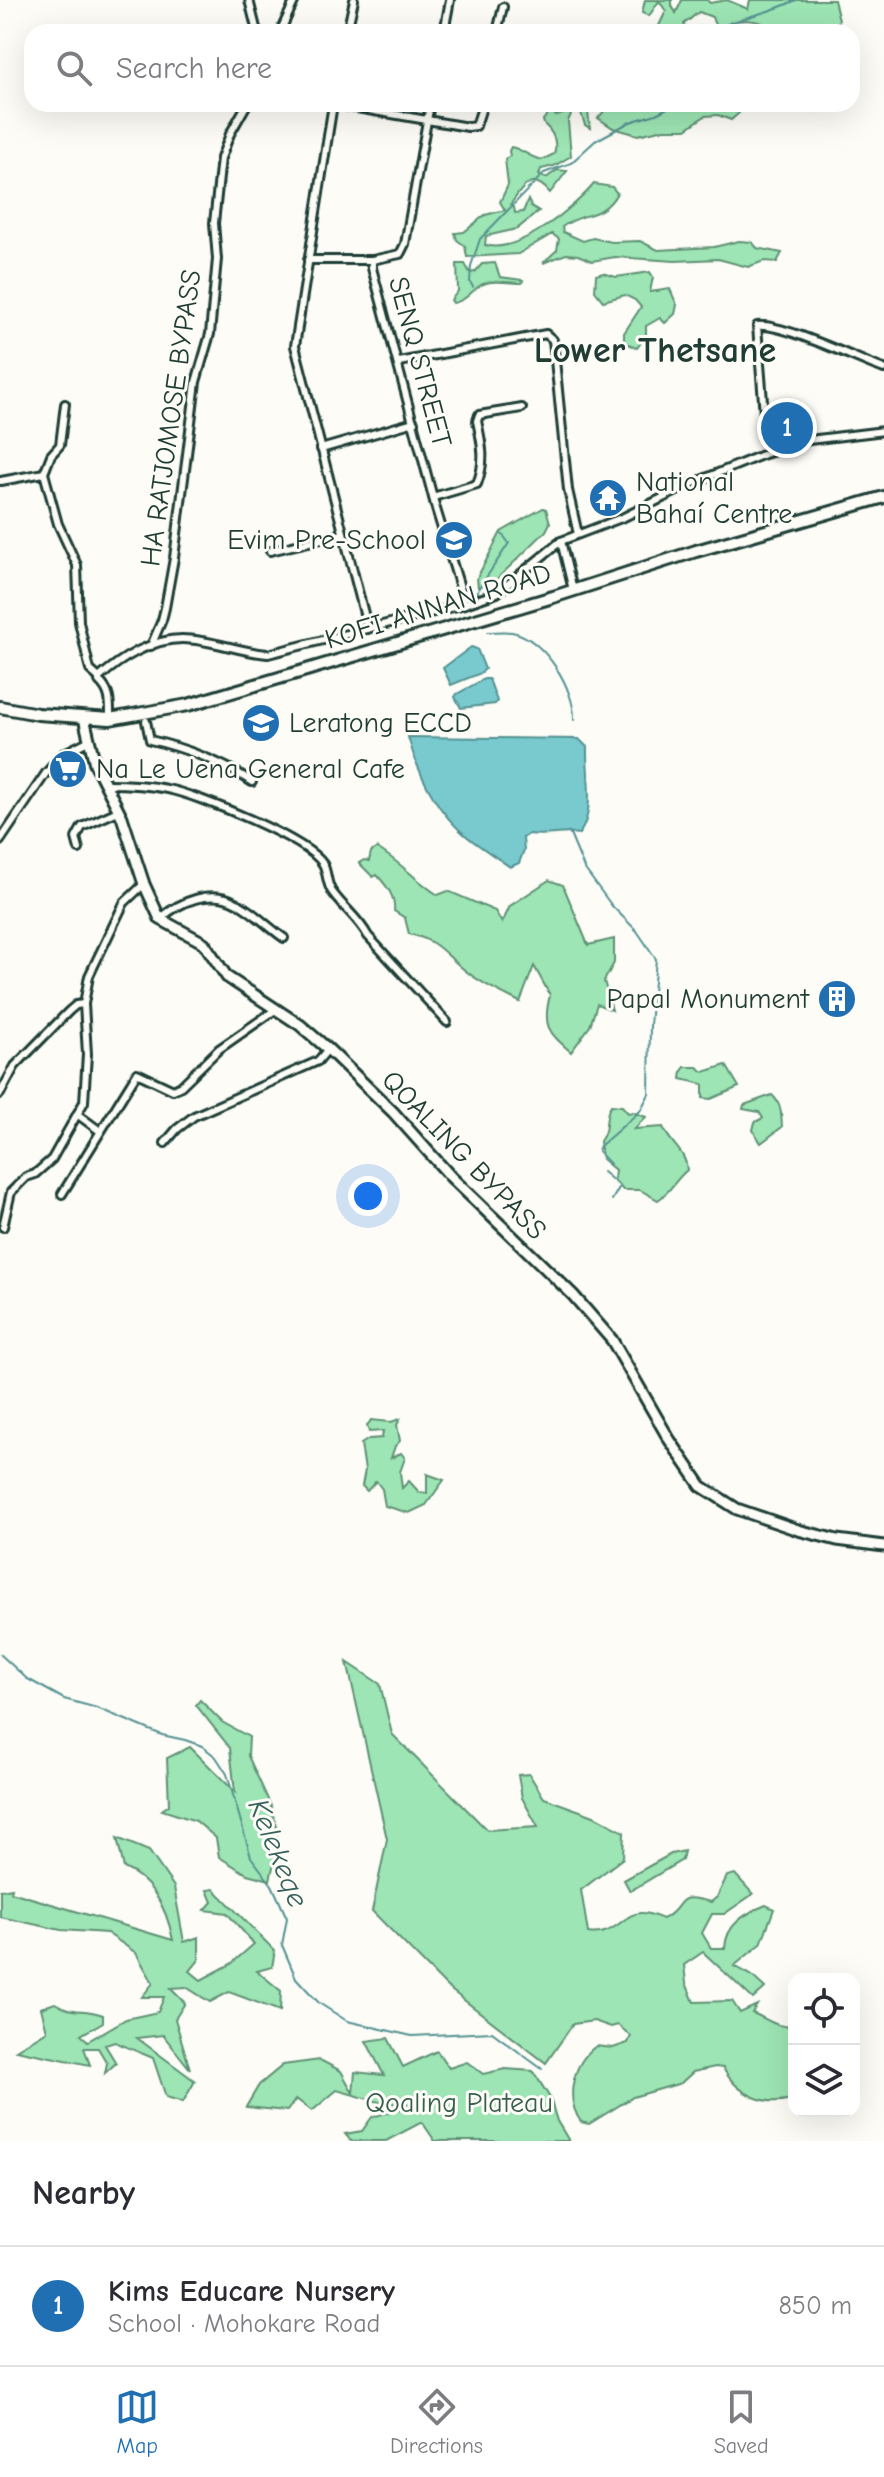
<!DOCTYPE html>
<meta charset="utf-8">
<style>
body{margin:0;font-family:"Comic Neue",sans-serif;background:#f2f2f3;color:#2b2b33}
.controls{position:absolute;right:24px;bottom:24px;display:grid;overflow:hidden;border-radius:16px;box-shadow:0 8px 32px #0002}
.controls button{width:72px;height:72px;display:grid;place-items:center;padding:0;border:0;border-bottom:2px solid #e1e1e2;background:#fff;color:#2b2b33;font:40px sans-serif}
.you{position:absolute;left:368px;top:1196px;width:28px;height:28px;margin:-20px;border:6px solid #fff;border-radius:50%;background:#1a73e8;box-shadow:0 0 0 12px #1a73e833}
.badge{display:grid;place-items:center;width:52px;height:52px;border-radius:50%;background:#1f6fb2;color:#fff;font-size:26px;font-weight:700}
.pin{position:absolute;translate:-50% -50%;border:4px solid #fff;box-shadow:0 2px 8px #0006}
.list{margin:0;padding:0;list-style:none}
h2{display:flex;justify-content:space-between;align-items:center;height:104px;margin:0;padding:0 32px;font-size:34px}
h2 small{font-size:26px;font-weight:400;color:#7c7c81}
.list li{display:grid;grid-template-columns:52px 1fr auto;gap:24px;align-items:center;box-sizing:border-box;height:120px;padding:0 32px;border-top:2px solid #e1e1e2}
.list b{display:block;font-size:30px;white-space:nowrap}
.list p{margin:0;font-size:26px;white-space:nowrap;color:#7c7c81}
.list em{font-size:26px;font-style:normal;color:#7c7c81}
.icon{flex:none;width:44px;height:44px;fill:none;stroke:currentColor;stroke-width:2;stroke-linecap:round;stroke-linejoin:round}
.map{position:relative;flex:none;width:884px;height:2141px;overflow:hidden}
.search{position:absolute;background:#fff;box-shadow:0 8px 32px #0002;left:24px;right:24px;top:24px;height:88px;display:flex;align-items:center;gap:20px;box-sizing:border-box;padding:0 28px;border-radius:24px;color:#7c7c81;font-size:30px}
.sheet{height:224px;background:#fff}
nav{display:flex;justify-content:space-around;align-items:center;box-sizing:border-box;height:112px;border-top:2px solid #e1e1e2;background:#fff;font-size:22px;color:#7c7c81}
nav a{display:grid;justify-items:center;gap:4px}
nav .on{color:#1f6fb2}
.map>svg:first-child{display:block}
</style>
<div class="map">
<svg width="884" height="2141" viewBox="0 0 884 2141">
<rect width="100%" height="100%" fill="#fdfcf7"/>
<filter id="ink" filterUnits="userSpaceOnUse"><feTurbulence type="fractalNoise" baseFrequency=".0125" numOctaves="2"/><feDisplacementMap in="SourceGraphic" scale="16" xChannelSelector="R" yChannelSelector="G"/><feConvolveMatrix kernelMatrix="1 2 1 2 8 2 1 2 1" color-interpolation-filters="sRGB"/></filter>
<g filter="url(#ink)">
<g fill="#9de5b4" stroke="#5e9174" stroke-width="2">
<path d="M645 0H672V6L676 13 682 0H707L710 3 727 0 748 9 750 0H834L839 20 835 32H804L795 29 773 32C766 19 745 19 731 22L735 32C721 32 716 31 712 17L699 12 684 24 686 32H656L666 11 659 1 649 16 642 13Z"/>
<path d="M566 104H587L590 128 585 125 579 107 574 108 568 121 571 156 554 166 541 169 539 175 546 178 557 170 567 171 550 193C531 170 522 188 511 204L514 207 515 213 523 212 528 200 531 206 539 211 517 229 486 236 485 245C517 255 574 208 594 184L612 187 617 193C603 219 583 211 562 227L563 232 583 241 593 238 612 242 640 241 658 250 714 247 739 241 752 242 757 248 782 253 777 262 764 261 748 267 718 259 675 261 615 257 592 261 578 255 566 254 543 263 557 250 559 239 552 234 518 254 467 257 465 246 457 240 455 233 464 232 485 215 505 210 500 202 508 185 505 159 510 156 509 151 511 147C522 149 530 158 542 160L554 154C558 142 553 132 544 124L543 120 551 110 556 116 563 114Z"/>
<polygon points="647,104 741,104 739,113 731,120 718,115 705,116 686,129 664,129 638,135 613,128 598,118 606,109"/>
<path d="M495 263 500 277 523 280 522 283C511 283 492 279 481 285 471 291 466 301 453 303L451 300 458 291 457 264H465L470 273 475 272 482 264Z"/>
<polygon points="650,272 653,277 650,292 670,289 677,305 675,314 665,323 660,318 646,326 646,336 637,348 624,342 624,333 641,307 635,300 625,295 603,301 595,291 596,275 603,273 616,277"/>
<polygon points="543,508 546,509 550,523 546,531 496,580 478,587 477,578 501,532"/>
<path d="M377 848C399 861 416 881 438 895L448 891 495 911 502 923 510 906 549 880 563 885 588 945 614 939V963L604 981 612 1010 597 1004 590 1026 571 1052C548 1032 542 1026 550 995L534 966 520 1002C500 992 478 982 461 967 441 950 436 940 409 934L405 918 394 911C396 897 386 885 377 875L373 877 359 863 364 860 369 861 371 852Z"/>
<polygon points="726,1065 739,1087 711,1099 703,1098 703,1084 681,1079 682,1071 685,1067 697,1067 704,1072"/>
<path d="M772 1095C782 1104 781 1114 782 1127L761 1143 753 1130 755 1122 763 1118 759 1112 743 1109 744 1105Z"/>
<path d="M611 1105 622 1106 628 1113 633 1112 646 1117 634 1129 663 1127C670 1144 686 1151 687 1170 676 1179 670 1192 658 1200L640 1190H623L614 1180 615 1170 602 1159 600 1141C610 1128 603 1117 611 1105Z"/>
<polygon points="400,1419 397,1425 400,1441 395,1446 391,1458 401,1453 405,1458 400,1472 402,1488 409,1481 419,1492 427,1493 427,1474 444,1480 426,1505 409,1513 385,1506 382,1489 376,1481 367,1491 362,1486 365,1470 361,1444 369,1439 382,1438 383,1431 369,1432 367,1426 371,1420 391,1422"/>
<path d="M347 1662 380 1684 392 1734 487 1830 538 1827 522 1798 518 1775 529 1774 544 1798 594 1816 624 1832 623 1858 581 1890 588 1933C615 1938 624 1911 643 1913 650 1913 657 1917 663 1919 688 1906 671 1891 711 1902L717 1897 727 1876 735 1874 753 1894 724 1914H712L702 1933 711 1948H725C726 1924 746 1913 766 1905L774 1909 761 1944 734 1966 751 1975 765 1988 753 1999 703 1952 684 1965 686 1983 694 2002 732 2001 740 2013 757 2005 752 2013C767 2018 778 2030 794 2025V2098C765 2108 737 2094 723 2068L715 2067 693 2072 681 2083 633 2097 589 2124 581 2122C564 2098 573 2063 596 2046L613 2048 628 2043 631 2036 618 2025 611 2027 594 2021 573 2024 546 2063 447 1987 372 1911 387 1839Z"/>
<polygon points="200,1700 222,1722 249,1737 248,1756 271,1806 277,1831 276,1854 270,1880 247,1874 219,1857 216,1838 196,1821 162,1810 169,1805 167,1758 190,1747 235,1792 230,1748 196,1705"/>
<path d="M117 1838 149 1851 174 1887 184 1942 199 1937V1960L190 1971 201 1980 231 1964 254 1944 227 1913 205 1910 212 1902 207 1890 214 1889 275 1951 272 1967 257 1971 281 1991 280 2011 229 1992 210 2002 186 1987 170 1988 185 2003 175 2019 190 2069 163 2035 137 2038 195 2081 183 2102 166 2097 153 2058 115 2042 105 2045 116 2063 105 2073 107 2063 98 2048H84L90 2065 16 2050 47 2031 41 2008 55 2003C74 2015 82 2007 103 2015V2022L81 2035 88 2041 126 2019 158 2012 164 1997H142L153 1983 136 1953 107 1933 61 1930 0 1917V1890L12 1888 11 1892 173 1940C167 1910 154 1881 124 1868Z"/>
<polygon points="684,1851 682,1860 630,1891 624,1880 671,1854"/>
<polygon points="388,2038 403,2067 437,2051 449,2068 467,2062 483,2074 505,2069 533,2071 550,2098 557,2121 569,2141 435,2141 422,2122 386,2141 351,2141 345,2134 362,2131 372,2117 418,2104 382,2103 337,2090 312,2111 296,2099 287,2111 246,2107 259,2085 283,2065 320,2060 341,2071 353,2093 355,2072 384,2075 366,2041"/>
</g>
<g fill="#78cacf" stroke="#549291" stroke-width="2">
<polygon points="471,647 477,649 485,669 481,673 451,685 443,668"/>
<polygon points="484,679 489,679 497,701 495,704 461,708 455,697 457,694"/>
<path d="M408 737 579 739 587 747C586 774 596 812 579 834 561 831 549 837 529 834L523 838 524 850 519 863 510 867C495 856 478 846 464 834 435 809 418 773 408 737Z"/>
</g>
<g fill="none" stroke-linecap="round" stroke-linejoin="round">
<g stroke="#549291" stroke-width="2">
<path d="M721 32 725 25C749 15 773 12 796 0"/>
<polyline points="473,287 470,282 471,266 480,239 544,173 571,163 595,141 630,122 656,114 675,104"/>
<polyline points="478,596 478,590 509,543 502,534"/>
<path d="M487 632C495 632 504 631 512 632 544 638 575 689 574 720"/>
<polyline points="569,832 584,868 612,906 637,931 656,959 650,1025 649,1094 640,1111 600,1146 598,1151 610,1164"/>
<polyline points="603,1172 620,1186 612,1200"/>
<polyline points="0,1654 26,1678 64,1699 97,1708 162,1735 185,1740 202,1746 216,1757 227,1774 251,1857 272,1885 287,1918 282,1945 296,1978 319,2003 347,2021 412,2036 492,2032 542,2069"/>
</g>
<defs>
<g id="minor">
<polyline points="249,0 257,32"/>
<polyline points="280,32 295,0"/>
<polyline points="347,32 354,0"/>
<polyline points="444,32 450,0"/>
<polyline points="497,32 503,7"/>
<polyline points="430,104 405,244 400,254 372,260 372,268 436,509 465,604"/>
<polyline points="308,260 372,260"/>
<polyline points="399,362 546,334 553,340 568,490 578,534"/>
<path d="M65 404 60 445 51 455 44 473 58 524 77 565 79 622 90 670 99 678V681C111 692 110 703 110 718"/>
<path d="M764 414 757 326C782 323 856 359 884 369"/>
<polyline points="321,449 414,422"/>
<polyline points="1,481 44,473"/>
<path d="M433 497 477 484C486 461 482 444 477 421L479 415 522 408"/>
<polyline points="561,541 573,590"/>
<polyline points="270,551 343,534"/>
<polyline points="368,629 295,346 333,104 468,127 476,126 483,104"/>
<polyline points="151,646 162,620 165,608 174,558 196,382 210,334 217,259 214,223 221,158 230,134 247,104"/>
<path d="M99 678C121 658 152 639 182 639 211 639 239 652 268 654L465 604 497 593 561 541 624 517 691 484 762 455 809 440 884 431"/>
<path d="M146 721 150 740C182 747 225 763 252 782"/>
<path d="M105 784C125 784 148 785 167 789 198 795 307 839 323 864 328 873 326 885 333 893 344 908 359 919 368 936L447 1022"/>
<polyline points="0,841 46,773 64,753 88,741"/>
<polyline points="79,849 76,838 82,827 118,811"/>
<path d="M160 919C180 901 212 888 237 903 254 912 268 927 284 938"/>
<polyline points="0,1094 15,1066 69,1011 76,1005 84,1004"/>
<polyline points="77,1114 100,1131"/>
<polyline points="165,1143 177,1129 194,1116 318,1061 328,1049"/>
<polyline points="62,1194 137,1073 173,1090 181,1086 219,1049 275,1010"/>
<polyline points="3,1227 11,1192 26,1177 35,1174 52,1159 84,1102 87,1054 84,1004 89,976 124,903 144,884"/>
</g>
<polyline id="secondary" points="84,718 95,764 122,817 144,884 160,919 204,943 227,977 300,1025 328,1049 393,1112 451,1177 573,1295 612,1340 669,1439 701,1486 737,1509 798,1530 837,1540 884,1546"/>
<polyline id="primary" points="0,707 38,714 110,719 188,705 553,597 696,551 884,497"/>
</defs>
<use href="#minor" stroke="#1f3d34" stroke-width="12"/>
<use href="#secondary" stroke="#1f3d34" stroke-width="15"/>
<use href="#primary" stroke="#1f3d34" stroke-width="16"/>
<use href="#minor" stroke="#fdfcf7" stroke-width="6"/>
<use href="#secondary" stroke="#fdfcf7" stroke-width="9"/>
<use href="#primary" stroke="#fdfcf7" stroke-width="10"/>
</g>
</g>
<defs>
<symbol id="temple-disc" viewBox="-11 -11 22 22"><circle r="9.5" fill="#1f6fb2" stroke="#fdfcf7"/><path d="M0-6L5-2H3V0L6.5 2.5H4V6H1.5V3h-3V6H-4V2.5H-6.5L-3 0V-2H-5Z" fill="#fff"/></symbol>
<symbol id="school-disc" viewBox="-11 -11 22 22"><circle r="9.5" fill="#1f6fb2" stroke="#fdfcf7"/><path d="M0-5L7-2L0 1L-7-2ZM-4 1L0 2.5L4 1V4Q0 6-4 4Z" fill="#fff"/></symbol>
<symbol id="supermarket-disc" viewBox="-11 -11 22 22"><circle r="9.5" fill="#1f6fb2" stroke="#fdfcf7"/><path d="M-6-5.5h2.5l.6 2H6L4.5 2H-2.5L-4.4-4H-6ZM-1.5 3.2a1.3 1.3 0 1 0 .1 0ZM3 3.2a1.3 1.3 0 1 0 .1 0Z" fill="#fff"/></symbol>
<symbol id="building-disc" viewBox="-11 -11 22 22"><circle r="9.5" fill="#1f6fb2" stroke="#fdfcf7"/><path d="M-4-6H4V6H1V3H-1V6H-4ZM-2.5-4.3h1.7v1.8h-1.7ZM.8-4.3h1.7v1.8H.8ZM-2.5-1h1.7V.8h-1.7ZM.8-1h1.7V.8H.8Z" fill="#fff"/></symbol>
</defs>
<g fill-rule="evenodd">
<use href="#temple-disc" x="586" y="476" width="44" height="44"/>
<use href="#school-disc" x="432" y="518" width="44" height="44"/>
<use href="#school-disc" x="239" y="701" width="44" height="44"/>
<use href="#supermarket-disc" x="46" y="747" width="44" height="44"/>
<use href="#building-disc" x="815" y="977" width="44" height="44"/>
</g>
<g text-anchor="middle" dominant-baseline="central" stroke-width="6" stroke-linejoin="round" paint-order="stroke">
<g font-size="28" fill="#1f3d34" stroke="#fdfcf7">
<text transform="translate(420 362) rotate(75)">SENQ STREET</text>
<text transform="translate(171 418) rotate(-82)">HA RATJOMOSE BYPASS</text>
<text transform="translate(438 606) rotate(-17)">KOFI ANNAN ROAD</text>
<text transform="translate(464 1155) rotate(46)">QOALING BYPASS</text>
</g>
<g font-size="28" fill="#1f3d34" stroke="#fdfcf7" text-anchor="start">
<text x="636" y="482">National<tspan x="636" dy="32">Bahaí Centre</tspan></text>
<text x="426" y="540" text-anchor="end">Evim Pre-School</text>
<text x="289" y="723">Leratong ECCD</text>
<text x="96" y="769">Na Le Uena General Cafe</text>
<text x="809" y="999" text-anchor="end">Papal Monument</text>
</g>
<g font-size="28" fill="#385f4e" stroke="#fdfcf7">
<text x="459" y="2103">Qoaling Plateau</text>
</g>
<g font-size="30" font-style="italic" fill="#35605b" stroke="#fdfcf7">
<text transform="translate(278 1853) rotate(68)">Kelekeqe</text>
</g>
<g font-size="36" font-weight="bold" fill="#1f3d34" stroke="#fdfcf7">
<text x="655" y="350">Lower Thetsane</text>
</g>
</g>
</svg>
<div class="controls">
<button><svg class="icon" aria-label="locate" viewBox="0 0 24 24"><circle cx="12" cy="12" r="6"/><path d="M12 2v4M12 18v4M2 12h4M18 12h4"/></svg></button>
<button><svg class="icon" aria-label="layers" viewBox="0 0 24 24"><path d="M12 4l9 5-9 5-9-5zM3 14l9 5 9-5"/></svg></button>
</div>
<div class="you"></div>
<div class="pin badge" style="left:787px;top:428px">1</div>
<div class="search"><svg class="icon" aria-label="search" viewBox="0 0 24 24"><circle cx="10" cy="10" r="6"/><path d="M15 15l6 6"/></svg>Search here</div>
</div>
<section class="sheet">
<h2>Nearby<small></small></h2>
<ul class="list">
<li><span class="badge">1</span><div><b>Kims Educare Nursery</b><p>School · Mohokare Road</p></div><em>850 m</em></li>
</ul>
</section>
<nav>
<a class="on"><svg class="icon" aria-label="map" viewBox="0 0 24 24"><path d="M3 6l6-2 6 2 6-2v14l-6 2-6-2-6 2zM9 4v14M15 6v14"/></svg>Map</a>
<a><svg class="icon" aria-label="directions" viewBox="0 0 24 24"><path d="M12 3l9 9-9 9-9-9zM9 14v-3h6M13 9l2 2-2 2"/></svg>Directions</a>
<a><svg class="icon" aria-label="saved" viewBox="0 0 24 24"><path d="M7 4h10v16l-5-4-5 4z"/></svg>Saved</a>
</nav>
